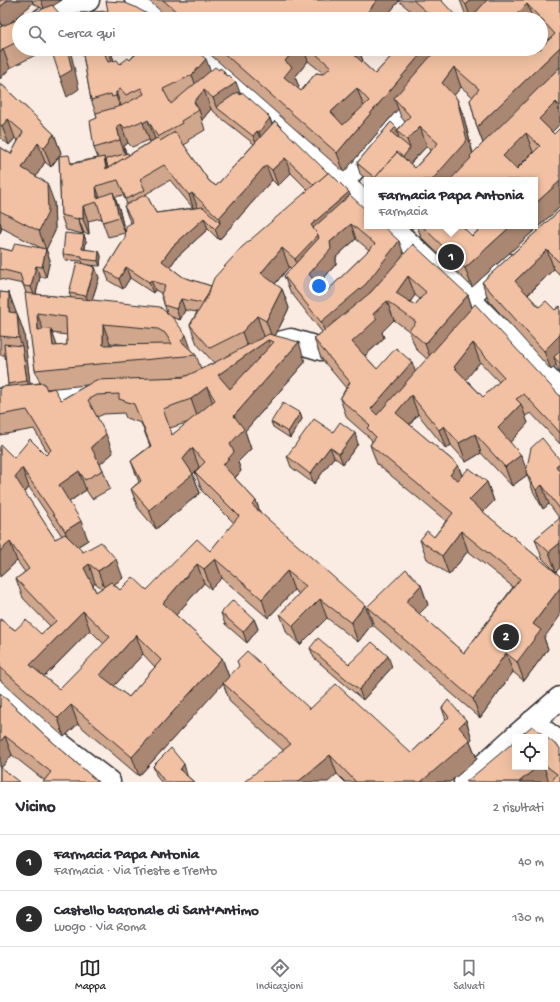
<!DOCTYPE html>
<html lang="it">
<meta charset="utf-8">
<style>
body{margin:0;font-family:"Gochi Hand",sans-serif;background:#f7f7f7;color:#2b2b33}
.controls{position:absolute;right:12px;bottom:12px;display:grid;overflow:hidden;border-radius:0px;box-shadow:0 4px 16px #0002}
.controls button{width:36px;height:36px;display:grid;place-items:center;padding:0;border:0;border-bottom:1px solid #e1e1e2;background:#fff;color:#2b2b33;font:20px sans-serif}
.you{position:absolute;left:319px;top:286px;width:14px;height:14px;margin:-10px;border:3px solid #fff;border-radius:50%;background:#1a73e8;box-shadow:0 0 0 6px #1a73e833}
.badge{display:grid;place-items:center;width:26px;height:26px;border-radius:50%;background:#2b2b2b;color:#fff;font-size:13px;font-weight:700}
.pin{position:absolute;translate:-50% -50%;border:2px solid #fff;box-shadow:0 1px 4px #0006}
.popup{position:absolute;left:364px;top:177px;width:174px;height:52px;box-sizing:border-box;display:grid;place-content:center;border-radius:0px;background:#fff;filter:drop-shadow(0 1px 3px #0005);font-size:13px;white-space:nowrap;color:#7c7c81}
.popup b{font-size:15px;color:#2b2b33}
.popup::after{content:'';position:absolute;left:50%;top:100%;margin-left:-8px;border:8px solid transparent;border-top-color:#fff}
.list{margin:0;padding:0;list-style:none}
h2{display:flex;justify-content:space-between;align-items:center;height:52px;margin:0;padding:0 16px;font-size:17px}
h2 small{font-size:13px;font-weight:400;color:#7c7c81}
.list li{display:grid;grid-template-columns:26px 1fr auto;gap:12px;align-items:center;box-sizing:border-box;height:56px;padding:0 16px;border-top:1px solid #e1e1e2}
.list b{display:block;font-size:15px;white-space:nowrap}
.list p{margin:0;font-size:13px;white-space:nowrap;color:#7c7c81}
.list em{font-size:13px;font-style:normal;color:#7c7c81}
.icon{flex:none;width:22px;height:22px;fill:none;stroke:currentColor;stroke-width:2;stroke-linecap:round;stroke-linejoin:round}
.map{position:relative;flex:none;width:560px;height:782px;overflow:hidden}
.search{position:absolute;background:#fff;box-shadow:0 4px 16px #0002;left:12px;right:12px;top:12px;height:44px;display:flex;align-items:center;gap:10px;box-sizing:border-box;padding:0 14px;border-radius:22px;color:#7c7c81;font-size:15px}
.sheet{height:164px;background:#fff}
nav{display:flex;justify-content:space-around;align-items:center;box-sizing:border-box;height:56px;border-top:1px solid #e1e1e2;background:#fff;font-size:11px;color:#7c7c81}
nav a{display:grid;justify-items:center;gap:2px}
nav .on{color:#2b2b2b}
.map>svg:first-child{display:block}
</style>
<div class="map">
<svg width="560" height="782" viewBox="0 0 560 782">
<rect width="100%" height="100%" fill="#fbece3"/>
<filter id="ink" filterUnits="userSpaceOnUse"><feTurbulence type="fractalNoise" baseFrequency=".025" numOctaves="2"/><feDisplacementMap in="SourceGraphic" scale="8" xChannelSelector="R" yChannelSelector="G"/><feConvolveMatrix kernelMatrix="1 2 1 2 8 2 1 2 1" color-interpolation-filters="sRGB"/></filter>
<g filter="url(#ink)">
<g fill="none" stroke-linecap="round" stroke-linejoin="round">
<defs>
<g id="minor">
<polyline points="136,0 158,19"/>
<polyline points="43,19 88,0"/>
<polyline points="192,49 367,205"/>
<polyline points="342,183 457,49"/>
<polyline points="390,226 468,298 549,380 560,393"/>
<polyline points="468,298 506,264"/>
<polyline points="262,350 268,346 291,340 321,349 341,333"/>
<polyline points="0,400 104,389"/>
<polyline points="0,692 47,734 109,782"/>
<polyline points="532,722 560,743"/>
<polyline points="515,737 560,698"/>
<polyline points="465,782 515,737"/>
</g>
</defs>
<use href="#minor" stroke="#2b2b2b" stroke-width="25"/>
<use href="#minor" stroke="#fff" stroke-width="22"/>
</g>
<g fill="#d0a68c" stroke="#2b2b2b" fill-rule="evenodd">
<polygon points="0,0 62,0 43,9 33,3 10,23 19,19 19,49 47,49 10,68 0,79 0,27 2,26 0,24"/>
<polygon points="148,0 441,0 456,19 420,19 399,1 384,19 170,19"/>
<path d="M460 0H560V124L552 132 554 134 560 128V207L472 287 421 237 417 226H464L463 227 472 236 484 226H535V180H368L360 174 357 163 391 122 396 127 397 130 405 122 401 117 398 109 344 172 204 49H360L359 50 363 61 362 62 375 74 398 49H536L537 51 539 49H541V47L549 39 541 30V19H469L465 13ZM308 61 323 73V74L316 73 301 91 297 88 299 87 295 77ZM461 87 473 97 470 100 477 127 483 143 473 153 464 118 457 99 454 95ZM427 146 431 150 415 168 410 164ZM533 152V153L517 169H516Z"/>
<path d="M82 49H110L114 61 120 64 130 60 136 53 130 49H194L210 70 226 75 241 94 270 118 272 124 350 195 404 254 468 295 472 307 560 396V444L531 413 525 416 528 423 510 442 527 470 560 460V568L556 572 542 558 535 539 560 519 549 504 543 509 533 491 527 475 512 486 481 453 466 462 451 445 446 449 418 414 410 425 458 465 462 475 487 482 494 501 483 512 560 576 544 638 548 649 524 681 513 672 480 718 374 626 367 607 421 585 428 605 419 614 464 653 513 587 468 551 449 575 427 559 420 540 434 537 446 521 377 464 370 445 372 442 371 439 347 418 340 399 346 388 321 358 314 339 322 332 290 291 284 276 291 268 289 267 275 284 282 289 289 308 275 336 305 362 245 431 251 449 238 462 241 471 235 478 256 501 260 512 372 624 358 642 327 618 300 645 287 633 280 614 299 594 294 590 268 618 222 578 211 589 204 583 176 615 222 658 229 677 310 709 411 753 446 720 442 708 466 720 472 739 470 741 477 759 450 782H345L337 774 283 750 230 702 223 683 139 776 78 724 64 737 0 680V619L15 630 41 634 50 626 23 598 16 579 25 572 17 561 0 577V447L14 458 46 455 48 453 34 429 0 435V387L8 386V384L5 355H0V292L9 293 16 313H17L24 333 30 384 40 383 35 370 26 293 23 284 0 279V248L12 251 43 249 2 228 0 233V147L11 154 18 141 15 138 9 145 1 138 0 134V83L54 134 61 153 59 156 72 163 98 158 94 148 97 118 96 113 91 100ZM211 109 220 117 254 144 216 186 209 181 184 145 189 142 188 140 205 130 202 120ZM149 140 150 142 129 155 126 153 124 146 128 143 132 147ZM59 156 61 215 66 230 83 234 84 233 89 234 88 221 101 218 108 237 125 233 119 208 115 197 123 195 127 204 124 206 128 217 131 223 125 238 105 270 109 281 123 289 130 278 153 293 155 290 161 293V294L167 313 92 300 99 278 95 267 88 265 100 266 101 256 99 251 85 250 86 241 84 235 63 254 65 260 82 261 83 264 69 293 71 298 36 294 40 277H46L50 260 46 249 55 231 54 202 36 176 45 162 51 167ZM291 173 308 190 211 286 183 277 170 267 177 257 208 229 219 240 272 180 278 186ZM170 180 193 208 156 213 146 194ZM356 239 369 250 324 294 317 286 336 264V257ZM415 295 420 299 415 305 410 302ZM185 310 197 312 190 325 197 344 214 363 201 369 196 355 192 352 172 317 180 320ZM394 320 409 331 416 349 427 359 415 372 377 369 365 356 384 338 382 332ZM52 333 67 335V345L57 346ZM110 343 128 345H110ZM480 362 499 382 483 397 466 379ZM186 376 184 377 166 378ZM87 385 61 400 47 390 46 389ZM124 413 126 418 141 423 150 446 131 461 139 482 131 489 138 508 156 529 200 493 193 474 195 472 202 491 234 523 210 551 147 590H120L114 584 123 578 83 552 77 547 88 540 69 502 86 490 92 499 110 489 103 470 100 464 113 453 97 417 104 414ZM189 422 172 435 170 428ZM29 487 62 536 55 539 25 493ZM95 583 102 588 96 592 93 585ZM90 630 104 644 59 689 44 677ZM143 654 155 667 129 697 114 686Z"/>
<polygon points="560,210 560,275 554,269 528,295 539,307 555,310 560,306 560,375 556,365 551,370 489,301 482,282"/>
<polygon points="406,226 415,226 411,230"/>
<polygon points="300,413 302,419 290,438 273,427 271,422"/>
<polygon points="333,432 358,444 343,464 334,457 314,484 291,467 287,456"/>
<polygon points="221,613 254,619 258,629 247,643 225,624"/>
<polygon points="310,648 349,664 392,667 363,700 314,658"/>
<polygon points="0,693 46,736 98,782 44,780 12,755 1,768 0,782"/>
<polygon points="545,737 560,782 466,782 515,767 545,767"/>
<polygon points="153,766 187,775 187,776 194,782 161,782 157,777"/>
</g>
<g fill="#a98772" stroke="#2b2b2b">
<polygon points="8,0 32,0 33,3 3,29 0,19 0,7"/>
<polygon points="41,0 62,0 45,11"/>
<polygon points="377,0 399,0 399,1 384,19 362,19"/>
<polygon points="470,0 495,0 471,19 466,5"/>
<polygon points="527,4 533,19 512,19"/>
<polygon points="455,15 456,19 451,19"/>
<polygon points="560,47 560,72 484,146 477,127"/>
<polygon points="3,49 10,68 0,79 0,53"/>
<polygon points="67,49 70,49 79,89 67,97 60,77"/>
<polygon points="109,49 110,49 115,64 116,72 109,53"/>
<polygon points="135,49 140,49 141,50 137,54"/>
<polygon points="295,49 304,49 308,61 295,77 299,87 291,96 284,77 285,61"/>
<polygon points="350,49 360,49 359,50 363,61 356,69 349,50"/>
<polygon points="425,49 449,49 394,98 398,109 344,172 337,153"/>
<polygon points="206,59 213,78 199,94 192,75"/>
<polygon points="454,67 461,87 449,102 442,83"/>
<polygon points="224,71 230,87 236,82 243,101 216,107 213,98 223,73"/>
<polygon points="357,88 364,107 338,131 331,112"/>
<polygon points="204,90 211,109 202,120 199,110 194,102"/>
<polygon points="116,92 123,111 123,115 116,96"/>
<polygon points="457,99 464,118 474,159 455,180 432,180"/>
<polygon points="556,102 560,113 560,124 546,138 539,119"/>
<polygon points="268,115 274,129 263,143 259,132 267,116"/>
<polygon points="8,119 15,138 9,145 2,126"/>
<polygon points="148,120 155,139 150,142 143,123"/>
<polygon points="121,124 128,143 124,146 127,159 120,140 117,127"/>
<polygon points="396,127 398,132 397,131 399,138 395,143 391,132"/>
<polygon points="420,127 427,146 414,159 396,180 383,180 410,148 407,140"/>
<polygon points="257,131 261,141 257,146 253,136"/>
<polygon points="526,133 533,152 510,175 503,156"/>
<polygon points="54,134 61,153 51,167 44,148"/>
<polygon points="38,143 45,162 29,187 22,168"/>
<polygon points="104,157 109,172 106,169"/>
<polygon points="285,158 291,173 278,186 272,170"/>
<polygon points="266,165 272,180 219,240 215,229 220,223 219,218"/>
<polygon points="560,181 560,207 472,287 465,268 511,226 535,226 535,204"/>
<polygon points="47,183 54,202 55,231 46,250 39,231"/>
<polygon points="96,186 101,201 97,198"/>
<polygon points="113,192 119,208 125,233 119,217"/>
<polygon points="349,192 356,211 302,278 295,259 311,225"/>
<polygon points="192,193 198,208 194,210 189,195"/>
<polygon points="83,206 88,221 89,234 83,219"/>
<polygon points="78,218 84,233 83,234 78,219"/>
<polygon points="204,218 208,229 177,257 166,272 162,261 173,246"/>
<polygon points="0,222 2,228 0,233"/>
<polygon points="351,224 356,239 336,257 336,264 314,289 309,274 330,242"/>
<polygon points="410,226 415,226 411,230"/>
<polygon points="84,235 86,241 84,255 82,249"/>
<polygon points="399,241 405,257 327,337 321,322"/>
<polygon points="282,248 289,267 268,292 261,273"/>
<polygon points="46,249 50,260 46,277 42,267"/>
<polygon points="547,250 554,269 522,300 515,281"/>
<polygon points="99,251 101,256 100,266 98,261"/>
<polygon points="36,266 40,277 35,297 31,287"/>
<polygon points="95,267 99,278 90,306 86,296"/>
<polygon points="126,267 130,278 123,289 119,279"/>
<polygon points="408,276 415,295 403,312 396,293"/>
<polygon points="151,280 155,290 153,293 149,282"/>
<polygon points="282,289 289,308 273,340 266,321"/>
<polygon points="9,293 16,312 16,331 9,312"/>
<polygon points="468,295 474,314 432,363 425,344"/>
<polygon points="181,299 185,310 180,320 176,309"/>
<polygon points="387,301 394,320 382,332 384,338 359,361 352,342 373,314"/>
<polygon points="17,313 24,333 31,391 27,381 22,346 19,338"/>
<polygon points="37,313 44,332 38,330"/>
<polygon points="257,316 264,336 249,352 242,332"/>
<polygon points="103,324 110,343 110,364 103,345"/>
<polygon points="51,329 58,348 53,346"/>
<polygon points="186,335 193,354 181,341"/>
<polygon points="560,335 560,361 554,357 556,365 551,370 544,351"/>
<polygon points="268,340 275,359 225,394 218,375"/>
<polygon points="299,342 305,362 245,431 251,449 238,462 241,471 229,484 223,465 230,444 234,416"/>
<polygon points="473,343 480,362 461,386 454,367"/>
<polygon points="412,362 419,382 378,428 371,409"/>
<polygon points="207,387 214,406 198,419 191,399"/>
<polygon points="411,395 418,414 403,432 396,413"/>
<polygon points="521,404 528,423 505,448 498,428"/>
<polygon points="300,413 302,419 290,438 288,432"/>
<polygon points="444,426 451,445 446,449 439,430"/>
<polygon points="355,433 358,444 343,464 339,454"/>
<polygon points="106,434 113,453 98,466 91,447"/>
<polygon points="475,434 481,453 466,462 459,443"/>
<polygon points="330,447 334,457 314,484 310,474"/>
<polygon points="192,448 199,467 193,474 200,493 156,529 149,510 183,459"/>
<polygon points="521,455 528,474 526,472 527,475 512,486 505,467"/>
<polygon points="560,463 560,477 556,466"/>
<polygon points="458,465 465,484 457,494 450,475"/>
<polygon points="22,468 29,487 22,496 15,477"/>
<polygon points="79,471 86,490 66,504 59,485"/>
<polygon points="487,482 494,501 476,519 469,500"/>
<polygon points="542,485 549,504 543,509 536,490"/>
<polygon points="256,501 263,520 252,505"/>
<polygon points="81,521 88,540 72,550 65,531"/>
<polygon points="461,531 468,551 449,575 442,556"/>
<polygon points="10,542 17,561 0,577 0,551"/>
<polygon points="560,543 560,568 556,572 549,552"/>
<polygon points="116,559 123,578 105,591 98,571"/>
<polygon points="215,559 222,578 211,589 204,569"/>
<polygon points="89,564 95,583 91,587 84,568"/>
<polygon points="197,564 204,583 170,622 163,603"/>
<polygon points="287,571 294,590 268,618 262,599"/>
<polygon points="421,585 428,605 412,621 406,602"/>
<polygon points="560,588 560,616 544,638 548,649 524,681 517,662 533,624"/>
<polygon points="320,599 327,618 300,645 293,626"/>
<polygon points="365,605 372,624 358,642 351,623"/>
<polygon points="83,611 90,630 37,684 30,665"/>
<polygon points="254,619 258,629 247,643 243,632"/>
<polygon points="136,635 143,654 107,694 100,675"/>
<polygon points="506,653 513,672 480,718 473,699"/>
<polygon points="388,656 392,667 363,700 359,690"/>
<polygon points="222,658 229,677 139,776 132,757"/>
<polygon points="71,705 78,724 64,737 58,718"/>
<polygon points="466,720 472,739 470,741 477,759 450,782 421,782 459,727"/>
<polygon points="5,736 12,755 0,769 0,742"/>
<polygon points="330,755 337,774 328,782 298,782"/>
<polygon points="184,764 187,775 184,780 180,770"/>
<polygon points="537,767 544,767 549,782 519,782"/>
</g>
<g fill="#f2c1a3" stroke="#2b2b2b" fill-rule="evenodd">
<polygon points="0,0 8,0 0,7"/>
<polygon points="163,0 377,0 362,19 185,19"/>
<polygon points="413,0 441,0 455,15 451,19 426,19 430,15"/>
<polygon points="462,0 470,0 466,5"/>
<polygon points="487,0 560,0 560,47 477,127 470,100 479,89 454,67 442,83 457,99 467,140 432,180 373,180 397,152 415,168 438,143 420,127 407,140 397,131 410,116 394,98 437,49 536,49 537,51 539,49 541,49 541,47 555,34 527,4 512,19 470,19"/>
<polygon points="106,1 123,2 135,7 156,19 77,19 76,13 108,11"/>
<polygon points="52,5 59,13 61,19 19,19"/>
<polygon points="417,17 419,19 415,19"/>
<polygon points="19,19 19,41 3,49 0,53 0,27"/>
<polygon points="51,49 67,49 72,70 60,77"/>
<polygon points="82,49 109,49 109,53 105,54 108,62 117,60 120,64 128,58 130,60 141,49 194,49 206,59 192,75 163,89 171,104 215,67 219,70 220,68 224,71 223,73 227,76 229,75 236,82 234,84 213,98 204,90 194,102 199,110 181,121 182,123 158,137 156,134 148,120 143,123 142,121 125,128 121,124 117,127 120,140 94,148 90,121 97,118 96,113 121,106 144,94 141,88 126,95 121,89 118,90 119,92 116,92 116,96 112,97 111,94 91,100"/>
<path d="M219 49H295L285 61 292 67 284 77 301 91 316 73 323 74 331 67 310 49H350L349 50 375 74 398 49H425L337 153ZM357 88 369 101 343 125 331 112Z"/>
<path d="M560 67V106L556 102 539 119 554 134 560 128V181L535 204V180H450L471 158 470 156ZM526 133 540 146 517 169 503 156Z"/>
<polygon points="0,83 54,134 44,148 38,143 22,168 47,183 48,212 39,231 0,211 0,147 11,154 23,132 8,119 2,126 0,124"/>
<polygon points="238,92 240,95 242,92 268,115 267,116 270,118 259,132 257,131 253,136 216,107"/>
<polygon points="275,121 328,173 314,185 285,158 272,170 266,165 219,218 192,193 189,195 164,165 140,179 145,190 126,199 118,180 96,186 97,198 113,192 119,217 103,222 97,202 83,206 83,219 78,218 78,219 61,215 59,156 69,155 71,164 104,157 106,169 157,138 160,141 175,132 209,181 216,186"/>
<polygon points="391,122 396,127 391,132 410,148 403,157 397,152 375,178 357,163"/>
<polygon points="128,153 129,155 108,168 106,159"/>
<polygon points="329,172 349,192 311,225 318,235 295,259 282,248 261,273 282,289 266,321 257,316 242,332 210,348 190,325 206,299 214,278 242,247"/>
<polygon points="146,194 156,213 203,207 220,223 215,229 204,218 173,246 162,261 183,277 211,286 207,296 202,303 181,299 176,309 164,305 164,302 161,294 165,286 151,280 149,282 126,267 119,279 105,270 125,238 126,226 133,222 124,206"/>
<path d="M350 195 367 211V226H383L399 241 366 284 321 322 284 276 319 238 318 235 313 228ZM351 224 375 244 324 294 309 274 331 249 330 242Z"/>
<polygon points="560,210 560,263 547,250 515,281 539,307 546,301 555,310 560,306 560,335 544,351 482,282"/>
<polygon points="422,226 462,226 472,236 484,226 511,226 465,268"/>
<polygon points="65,233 84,235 82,249 99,251 98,261 82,259 82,256 63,254"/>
<polygon points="15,243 46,249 42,267 36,266 31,287 24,286 20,274 0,269 0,248 12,251"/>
<path d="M413 244 468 295 425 344 409 330 416 322 387 301 373 314 377 319 352 342 377 369 396 348 412 362 371 409 377 415 475 304 560 396V433L556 428 524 394 516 399 521 404 498 428 521 455 505 467 475 434 459 443 444 426 439 430 411 395 396 413 458 465 450 475 458 480 469 468 487 482 469 500 560 576V588L533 624 541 630 517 662 506 653 473 699 367 607 406 569 421 585 406 602 464 653 520 579 461 531 442 556 420 540 427 531 434 537 453 513 370 445 376 437 367 428 370 425 340 399 350 382 314 339 371 292ZM408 276 426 292 415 305 396 293ZM473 343 504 377 483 397 454 367Z"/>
<polygon points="77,262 95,267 86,296 69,293"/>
<polygon points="0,292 9,293 9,312 17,313 19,338 0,336"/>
<path d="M25 293 160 307 173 318 186 335 181 341 196 355 35 370ZM37 313 66 317 67 345 53 346 51 329 38 330ZM103 324 158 329 165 333 172 344 103 345Z"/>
<path d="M269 334 299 342 234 416 244 429 230 444 234 452 223 465 256 501 252 505 365 605 351 623 320 599 293 626 280 614 306 586 287 571 262 599 215 559 204 569 197 564 163 603 222 658 132 757 71 705 58 718 0 667V619L15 630 26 620 41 634 56 621 16 579 29 569 10 542 0 551V447L1 445 14 458 30 439 46 455 51 450 27 410 0 415V387L44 383 47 390 54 388 61 400 96 380 184 377 212 364ZM268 340 274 342 230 389 218 375ZM207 387 215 400 172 435 163 409 191 399ZM119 394V399L134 404 151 446 131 461 141 481 131 489 149 510 193 474 183 459 192 448 205 462 195 472 239 516 210 551 197 539 147 590 133 577 120 590 111 582 96 592 84 568 89 564 98 571 116 559 101 542 83 552 65 534 55 539 15 477 22 468 65 531 81 521 59 485 79 471 85 480 103 470 91 447 106 434 88 400 97 395ZM83 611 110 637 59 689 30 665ZM136 635 161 660 129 697 100 675Z"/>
<polygon points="4,344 22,346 27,381 8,384"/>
<polygon points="560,351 560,364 554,357"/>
<polygon points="283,403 300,413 288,432 271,422"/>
<polygon points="314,419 333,432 340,422 355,433 339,454 330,447 310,474 287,456"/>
<polygon points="542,438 560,460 560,463 556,466 560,472 560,509 542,485 536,490 526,472 531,448"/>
<polygon points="560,518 560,543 549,552 535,539"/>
<polygon points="233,600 254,619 243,632 221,613"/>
<polygon points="318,638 349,664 372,642 388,656 359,690 310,648"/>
<polygon points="247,651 310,709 336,684 411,753 449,717 442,708 448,700 466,720 459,727 470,740 421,782 356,782 330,755 298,782 244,782 291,744 223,683 239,666 237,661"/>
<polygon points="0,693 46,736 98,782 43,782 51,772 5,736 0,742"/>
<polygon points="532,726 560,748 560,782 551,782 557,774 545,765 545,737 519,737"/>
<polygon points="515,741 515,767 537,767 519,782 466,782"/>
<polygon points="171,748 184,764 180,770 194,782 165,782 153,766"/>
<polygon points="0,767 19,782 0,782"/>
</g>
</g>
</svg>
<div class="controls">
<button><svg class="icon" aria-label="locate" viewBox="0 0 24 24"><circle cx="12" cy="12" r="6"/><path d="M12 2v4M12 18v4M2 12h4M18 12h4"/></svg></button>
</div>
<div class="you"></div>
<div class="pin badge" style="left:451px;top:257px">1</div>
<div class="popup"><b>Farmacia Papa Antonia</b>Farmacia</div>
<div class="pin badge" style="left:506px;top:637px">2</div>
<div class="search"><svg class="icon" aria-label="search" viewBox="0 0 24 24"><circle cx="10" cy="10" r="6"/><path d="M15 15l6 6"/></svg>Cerca qui</div>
</div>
<section class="sheet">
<h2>Vicino<small>2 risultati</small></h2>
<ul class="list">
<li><span class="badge">1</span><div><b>Farmacia Papa Antonia</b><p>Farmacia · Via Trieste e Trento</p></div><em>40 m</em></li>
<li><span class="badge">2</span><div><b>Castello baronale di Sant'Antimo</b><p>Luogo · Via Roma</p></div><em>130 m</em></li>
</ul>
</section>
<nav>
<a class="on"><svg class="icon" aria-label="map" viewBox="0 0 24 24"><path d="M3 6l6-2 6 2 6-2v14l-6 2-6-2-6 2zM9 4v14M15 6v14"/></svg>Mappa</a>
<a><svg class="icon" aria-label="directions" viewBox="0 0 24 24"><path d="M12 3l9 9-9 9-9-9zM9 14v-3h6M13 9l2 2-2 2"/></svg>Indicazioni</a>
<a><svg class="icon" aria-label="saved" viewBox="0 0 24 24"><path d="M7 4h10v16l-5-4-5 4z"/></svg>Salvati</a>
</nav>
